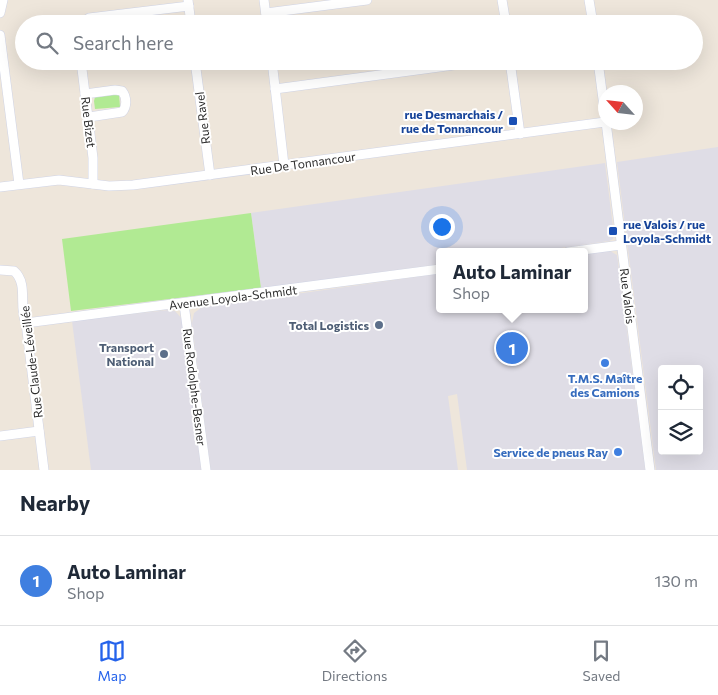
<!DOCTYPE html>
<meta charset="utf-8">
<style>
body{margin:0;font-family:Commissioner,sans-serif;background:#f6f6f7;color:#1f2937}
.controls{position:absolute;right:15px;bottom:15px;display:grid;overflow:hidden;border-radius:5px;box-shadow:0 5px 20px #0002}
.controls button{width:45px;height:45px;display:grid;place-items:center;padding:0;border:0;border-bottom:1px solid #e0e1e3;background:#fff;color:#1f2937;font:25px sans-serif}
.compass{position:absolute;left:598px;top:85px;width:45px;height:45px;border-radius:50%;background:#fff;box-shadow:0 5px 20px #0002;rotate:297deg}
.you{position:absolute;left:441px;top:226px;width:18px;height:18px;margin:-12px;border:4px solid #fff;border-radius:50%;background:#1a73e8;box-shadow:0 0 0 8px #1a73e833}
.badge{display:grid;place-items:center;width:32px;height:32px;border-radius:50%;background:#2563eb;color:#fff;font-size:16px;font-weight:700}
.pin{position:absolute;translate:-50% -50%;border:2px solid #fff;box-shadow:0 1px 5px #0006}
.popup{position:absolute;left:436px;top:248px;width:152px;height:65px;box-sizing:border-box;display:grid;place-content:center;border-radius:5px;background:#fff;filter:drop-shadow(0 1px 4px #0005);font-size:16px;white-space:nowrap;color:#747a83}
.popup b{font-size:19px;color:#1f2937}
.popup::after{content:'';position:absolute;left:50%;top:100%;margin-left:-10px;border:10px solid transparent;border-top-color:#fff}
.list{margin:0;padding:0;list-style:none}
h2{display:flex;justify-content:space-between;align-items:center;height:65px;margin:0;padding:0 20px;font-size:21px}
h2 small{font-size:16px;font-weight:400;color:#747a83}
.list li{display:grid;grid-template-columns:32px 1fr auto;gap:15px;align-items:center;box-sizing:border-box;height:90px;padding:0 20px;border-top:1px solid #e0e1e3}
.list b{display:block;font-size:19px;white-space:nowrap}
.list p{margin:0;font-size:16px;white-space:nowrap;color:#747a83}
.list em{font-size:16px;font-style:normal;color:#747a83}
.icon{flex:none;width:28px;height:28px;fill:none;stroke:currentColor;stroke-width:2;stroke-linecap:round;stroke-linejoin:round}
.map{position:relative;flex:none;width:718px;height:470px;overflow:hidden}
.search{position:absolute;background:#fff;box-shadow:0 5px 20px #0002;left:15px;right:15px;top:15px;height:55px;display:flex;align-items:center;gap:12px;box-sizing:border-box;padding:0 18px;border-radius:28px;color:#747a83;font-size:19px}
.sheet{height:155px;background:#fff}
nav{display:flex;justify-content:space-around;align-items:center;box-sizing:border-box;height:70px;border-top:1px solid #e0e1e3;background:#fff;font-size:14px;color:#747a83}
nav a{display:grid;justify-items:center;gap:2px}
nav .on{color:#2563eb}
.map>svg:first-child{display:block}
</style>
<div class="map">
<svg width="718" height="470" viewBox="0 0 718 470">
<rect width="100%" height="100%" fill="#eee6db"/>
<g fill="#dfdde6" fill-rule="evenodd">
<path d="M718 147V470H656L617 162ZM662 369H699V451H662Z"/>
<polygon points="605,163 614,235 613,239 609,241 533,252 440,252 439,264 261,288 251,213"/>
<polygon points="610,251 617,255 645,470 467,470 457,394 448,396 458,470 211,470 192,323 194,313 202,307 439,274 440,309 584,309 585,254"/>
<polygon points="169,310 175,311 182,319 201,470 91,470 72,321"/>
</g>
<g fill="#b1ea93">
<polygon points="119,94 120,107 95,109 94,101 95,97"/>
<polygon points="251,213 261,288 71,311 62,239"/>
</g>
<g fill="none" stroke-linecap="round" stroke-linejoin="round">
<defs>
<g id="minor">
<polyline points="188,0 191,24"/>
<polyline points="264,0 267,24"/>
<polyline points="502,0 506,24"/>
<polyline points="589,0 593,24"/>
<polyline points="0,13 3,0"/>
<polyline points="266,13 367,0"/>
<polyline points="79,24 89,18 189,6"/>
<polyline points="0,35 19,184"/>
<polyline points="81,61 93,158 93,184"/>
<polyline points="195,61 210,175"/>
<polyline points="272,61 284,165"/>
<polyline points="510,61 520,134"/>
<polyline points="598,61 606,122"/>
<polyline points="275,89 484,61"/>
<path d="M85 94 115 90 122 91C127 97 127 107 122 112L89 117"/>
<polyline points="606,122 650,470"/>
<polyline points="0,187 59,180 109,186 133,185 605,122"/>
<polyline points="568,252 621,245"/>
<path d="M0 270 14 271C29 284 18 307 26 323L44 470"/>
<polyline points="184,304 206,470"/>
<polyline points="26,323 440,269"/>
<polyline points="0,436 39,431"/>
</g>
</defs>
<use href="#minor" stroke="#d0d4e5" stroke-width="10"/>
<use href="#minor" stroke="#fff" stroke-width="9"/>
</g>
<g fill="#1a4fb4" stroke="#fff" stroke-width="2">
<rect x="508" y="116" width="10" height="10" rx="2.5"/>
<rect x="608" y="226" width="10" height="10" rx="2.5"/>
</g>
<g fill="#5c6f8a" stroke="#fff" stroke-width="2">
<circle cx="379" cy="325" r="5"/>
<circle cx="164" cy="354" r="5"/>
</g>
<g fill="#3f7fe0" stroke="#fff" stroke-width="2">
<circle cx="605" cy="363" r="5"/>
<circle cx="618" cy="452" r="5"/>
</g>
<g text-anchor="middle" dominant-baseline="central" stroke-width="4" stroke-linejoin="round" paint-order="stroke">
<g font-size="12" font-weight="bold" fill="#164399" stroke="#fff" text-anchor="end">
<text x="503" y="114">rue Desmarchais /<tspan x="503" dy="14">rue de Tonnancour</tspan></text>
<text x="623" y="224" text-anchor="start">rue Valois / rue<tspan x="623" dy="14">Loyola-Schmidt</tspan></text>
</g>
<g font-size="12" fill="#2b2b2b" stroke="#fff">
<text transform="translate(202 118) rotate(-97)">Rue Ravel</text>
<text transform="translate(89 122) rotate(83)">Rue Bizet</text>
<text transform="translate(303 163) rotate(-8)">Rue De Tonnancour</text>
<text transform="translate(628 296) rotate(83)">Rue Valois</text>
<text transform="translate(233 297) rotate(-7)">Avenue Loyola-Schmidt</text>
<text transform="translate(31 362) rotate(-97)">Rue Claude-Léveillée</text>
<text transform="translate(195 387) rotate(83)">Rue Rodolphe-Besner</text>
</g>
<g font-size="12" font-weight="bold" fill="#4e5e75" stroke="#fff" text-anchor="end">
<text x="369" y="325">Total Logistics</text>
<text x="154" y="347">Transport<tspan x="154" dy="14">National</tspan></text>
</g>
<g font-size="12" font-weight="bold" fill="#366cbe" stroke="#fff">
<text x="605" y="378">T.M.S. Maître<tspan x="605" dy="14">des Camions</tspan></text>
<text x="608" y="452" text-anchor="end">Service de pneus Ray</text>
</g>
</g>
</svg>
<div class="controls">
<button><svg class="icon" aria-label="locate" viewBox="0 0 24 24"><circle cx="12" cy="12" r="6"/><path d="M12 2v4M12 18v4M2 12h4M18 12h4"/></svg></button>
<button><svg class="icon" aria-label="layers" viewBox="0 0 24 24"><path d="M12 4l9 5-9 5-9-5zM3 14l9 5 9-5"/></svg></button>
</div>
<svg class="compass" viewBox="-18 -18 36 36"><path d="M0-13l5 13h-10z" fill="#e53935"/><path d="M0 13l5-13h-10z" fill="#747a83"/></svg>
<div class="you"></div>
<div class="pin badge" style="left:512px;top:348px;background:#3f7fe0">1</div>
<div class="popup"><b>Auto Laminar</b>Shop</div>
<div class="search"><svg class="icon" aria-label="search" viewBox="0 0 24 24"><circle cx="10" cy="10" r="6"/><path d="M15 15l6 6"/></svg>Search here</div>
</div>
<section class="sheet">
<h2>Nearby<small></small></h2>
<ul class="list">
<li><span class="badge" style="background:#3f7fe0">1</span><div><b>Auto Laminar</b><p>Shop</p></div><em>130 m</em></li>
</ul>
</section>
<nav>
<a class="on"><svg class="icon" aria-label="map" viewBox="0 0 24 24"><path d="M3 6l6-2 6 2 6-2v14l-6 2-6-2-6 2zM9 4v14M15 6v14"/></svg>Map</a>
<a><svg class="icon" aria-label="directions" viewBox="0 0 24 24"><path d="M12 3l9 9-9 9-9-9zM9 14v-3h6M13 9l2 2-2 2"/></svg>Directions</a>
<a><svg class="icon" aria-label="saved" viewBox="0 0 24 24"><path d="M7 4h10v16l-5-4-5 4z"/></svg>Saved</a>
</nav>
